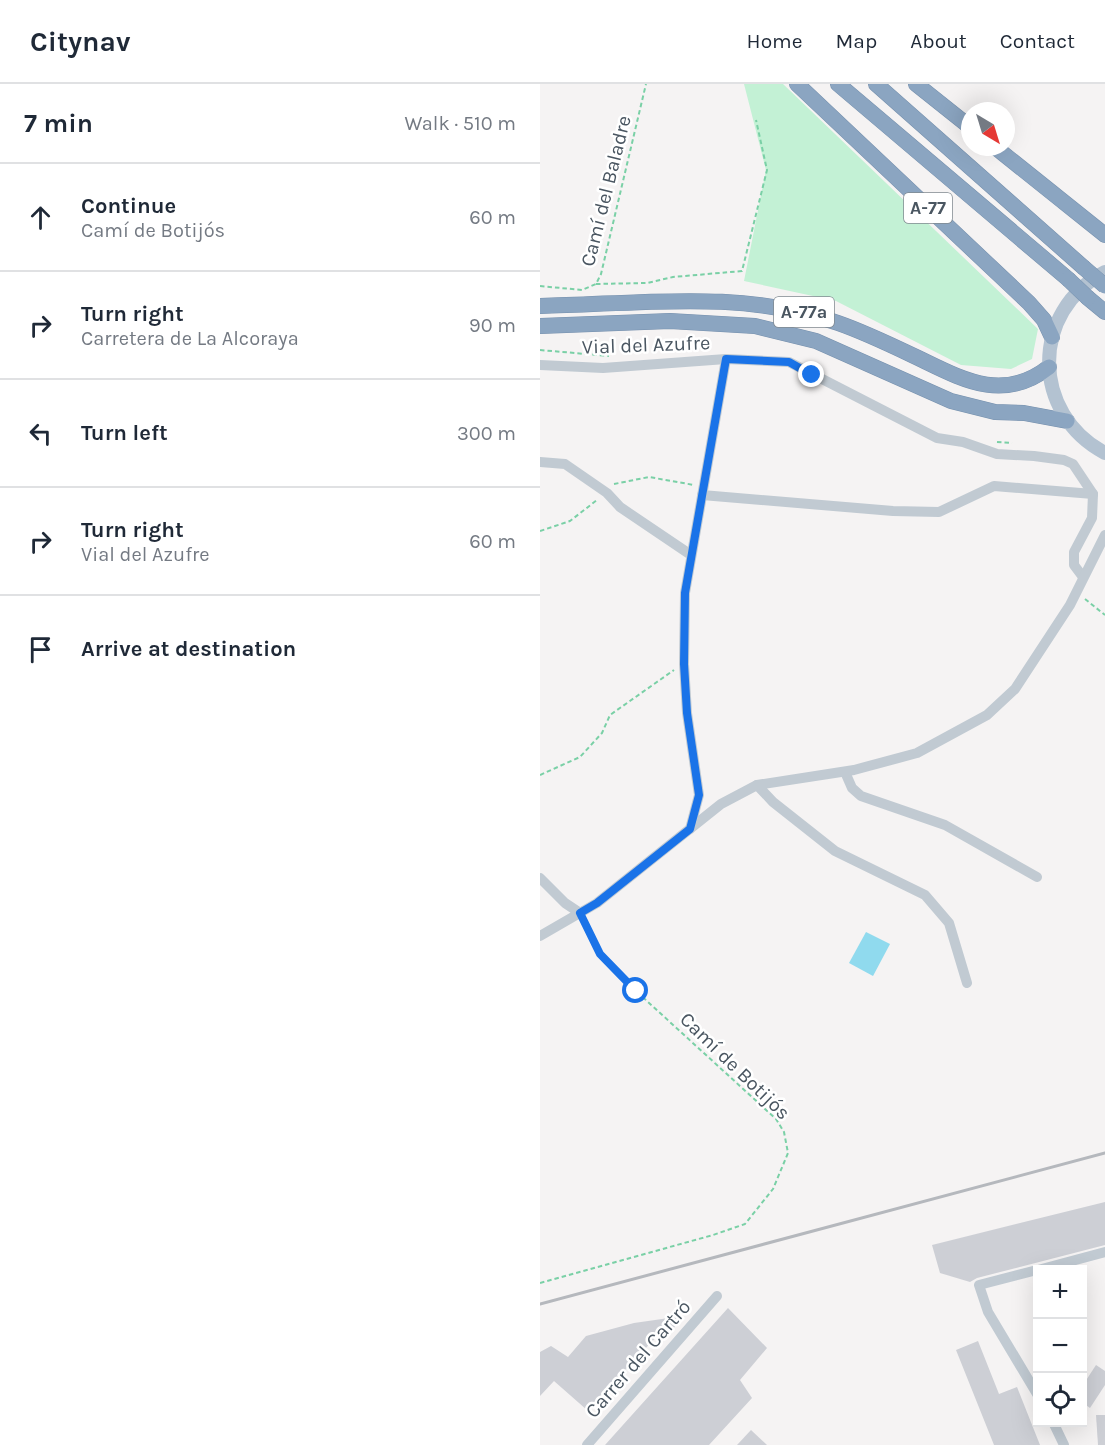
<!DOCTYPE html>
<meta charset="utf-8">
<style>
body{margin:0;font-family:Karla,sans-serif;background:#f2f2f3;color:#1f2937}
.controls{position:absolute;right:18px;bottom:18px;display:grid;overflow:hidden;border-radius:0px;box-shadow:0 6px 24px #0002}
.controls button{width:54px;height:54px;display:grid;place-items:center;padding:0;border:0;border-bottom:2px solid #e0e1e3;background:#fff;color:#1f2937;font:30px sans-serif}
.compass{position:absolute;left:421px;top:18px;width:54px;height:54px;border-radius:50%;background:#fff;box-shadow:0 6px 24px #0002;rotate:142deg}
.stop{position:absolute;width:18px;height:18px;margin:-14px;border:4px solid #1a73e8;border-radius:50%;background:#fff}
.stop.end{background:#1a73e8;border-color:#fff;box-shadow:0 2px 6px #0008}
.list{margin:0;padding:0;list-style:none}
h2{display:flex;justify-content:space-between;align-items:center;height:78px;margin:0;padding:0 24px;font-size:26px}
h2 small{font-size:20px;font-weight:400;color:#747a83}
.list li{display:grid;grid-template-columns:39px 1fr auto;gap:18px;align-items:center;box-sizing:border-box;height:108px;padding:0 24px;border-top:2px solid #e0e1e3}
.list b{display:block;font-size:22px;white-space:nowrap}
.list p{margin:0;font-size:20px;white-space:nowrap;color:#747a83}
.list em{font-size:20px;font-style:normal;color:#747a83}
.icon{flex:none;width:33px;height:33px;fill:none;stroke:currentColor;stroke-width:2;stroke-linecap:round;stroke-linejoin:round}
.map{position:relative;flex:none;width:565px;height:1361px;overflow:hidden}
header{display:flex;align-items:center;gap:36px;box-sizing:border-box;height:84px;padding:0 30px;background:#fff;border-bottom:2px solid #e0e1e3}
header strong{font-size:28px}
nav{display:flex;gap:33px;margin-inline-start:auto;font-size:21px}
main{display:flex}
aside{flex:1;background:#fff}
.map>svg:first-child{display:block}
</style>
<header>
<strong>Citynav</strong>
<nav><a>Home</a><a>Map</a><a>About</a><a>Contact</a></nav>
</header>
<main>
<aside>
<h2>7 min<small>Walk · 510 m</small></h2>
<ul class="list">
<li><svg class="icon" aria-label="ahead" viewBox="0 0 24 24"><path d="M12 20V5M6 11l6-6 6 6"/></svg><div><b>Continue</b><p>Camí de Botijós</p></div><em>60 m</em></li>
<li><svg class="icon" aria-label="right" viewBox="0 0 24 24"><path d="M7 20v-9h11M14 6l5 5-5 5"/></svg><div><b>Turn right</b><p>Carretera de La Alcoraya</p></div><em>90 m</em></li>
<li><svg class="icon" aria-label="left" viewBox="0 0 24 24"><path d="M17 20v-9H6M10 6l-5 5 5 5"/></svg><div><b>Turn left</b></div><em>300 m</em></li>
<li><svg class="icon" aria-label="right" viewBox="0 0 24 24"><path d="M7 20v-9h11M14 6l5 5-5 5"/></svg><div><b>Turn right</b><p>Vial del Azufre</p></div><em>60 m</em></li>
<li><svg class="icon" aria-label="arrive" viewBox="0 0 24 24"><path d="M6 21V4h12l-3 4 3 4H6"/></svg><div><b>Arrive at destination</b></div></li>
</ul>
</aside>
<div class="map">
<svg width="565" height="1361" viewBox="0 0 565 1361">
<rect width="100%" height="100%" fill="#f5f3f3"/>
<polygon fill="#c3f1d5" points="204,0 243,0 498,245 492,275 471,285 421,281 296,217 204,197 226,86"/>
<polygon fill="#90daee" points="326,848 350,860 333,892 309,879"/>
<g fill="#cdcfd5">
<polygon points="565,1118 565,1161 437,1194 430,1198 400,1189 392,1161"/>
<polygon points="188,1224 227,1264 200,1296 212,1314 169,1361 65,1361"/>
<polygon points="143,1232 126,1254 121,1248 47,1326 14,1297 0,1312 0,1268 11,1262 28,1273 46,1252 94,1239"/>
<polygon points="438,1257 459,1310 477,1303 500,1361 454,1361 416,1266"/>
<polygon points="556,1281 565,1287 565,1301 550,1324 543,1319 543,1301"/>
<polygon points="556,1331 565,1331 565,1361 558,1361"/>
<polygon points="211,1346 227,1361 197,1361"/>
</g>
<g fill="none" stroke-linecap="round" stroke-linejoin="round">
<defs>
<g id="highway">
<polyline points="257,0 489,219 504,236 512,253"/>
<polyline points="298,0 528,195"/>
<polyline points="336,0 543,183"/>
<polyline points="376,0 430,43"/>
<polyline points="455,63 565,151"/>
<polyline points="548,214 565,228"/>
<path d="M0 222C100 220 202 205 298 239 324 248 349 260 374 272 420 294 462 320 509 283"/>
<polyline points="0,242 130,237 215,242 276,257 411,317 455,328 484,329 527,337"/>
</g>
</defs>
<use href="#highway" stroke="#7690ad" stroke-width="16"/>
<g stroke="#7ad0a6" stroke-width="2" stroke-dasharray="4.5 3" stroke-linecap="butt">
<polyline points="56,200 107,199 133,193 202,187 227,86 216,36"/>
<polyline points="0,202 42,206 56,200 61,190 106,0"/>
<polyline points="0,266 69,272"/>
<polyline points="457,358 472,359"/>
<polyline points="74,400 109,393 154,401"/>
<polyline points="0,447 30,437 57,416"/>
<polyline points="545,515 565,531"/>
<polyline points="0,691 40,673 62,649 70,631 134,586"/>
<polyline points="0,1199 173,1151 205,1140 233,1105 248,1069 244,1048 236,1035 96,907 60,870 45,836"/>
</g>
<g stroke="#c1cad2" stroke-width="10">
<polyline points="0,281 63,284 186,275 249,278 397,354 423,358 457,370 494,372 524,376 533,380 553,410 552,434 534,468 534,481 543,493"/>
<polyline points="0,378 25,380 67,409 80,423 151,471"/>
<polyline points="162,411 353,427 399,428 454,402 553,410"/>
<polyline points="305,688 312,704 321,712 405,741 497,793"/>
<polyline points="217,701 233,718 295,767 385,811 409,839 427,899"/>
<polyline points="150,745 159,711 147,629 144,580 145,509 186,275"/>
<polyline points="0,794 25,819 40,829"/>
<polyline points="0,852 57,819 181,720 217,701 314,686 377,669 447,631 475,605 530,521 565,451"/>
<polyline points="497,1186 439,1201 448,1228 497,1310"/>
<polyline points="498,1186 565,1168"/>
<polyline points="513,1338 524,1361"/>
<polyline points="47,1361 177,1212"/>
</g>
<path stroke="#b3c2d1" stroke-width="14" d="M565 188C490 227 491 330 565 369"/>
<use href="#highway" stroke="#8ba5c1" stroke-width="15"/>
<polyline stroke="#b5b8bd" stroke-width="3" points="0,1220 565,1069"/>
<defs>
<g id="highway-bridge">
<polyline points="543,183 565,202"/>
<polyline points="528,195 548,214"/>
</g>
</defs>
<use href="#highway-bridge" stroke="#7690ad" stroke-width="16" stroke-linecap="butt"/>
<use href="#highway-bridge" stroke="#8ba5c1" stroke-width="15"/>
</g>
<g fill="none" stroke-linecap="round" stroke-linejoin="round">
<polyline stroke="#1a73e8" stroke-width="8" points="96,907 60,870 40,829 57,819 150,745 159,711 147,629 144,580 145,509 186,275 249,278 272,291"/>
</g>
<g text-anchor="middle" dominant-baseline="central" stroke-width="5" stroke-linejoin="round" paint-order="stroke">
<g fill="#fff" stroke="#808990" stroke-width="1.5">
<rect x="364" y="109" width="48" height="30" rx="4.5"/>
<rect x="234" y="213" width="60" height="30" rx="4.5"/>
</g>
<g font-size="18" font-weight="bold" fill="#4a5661">
<text x="388" y="124">A-77</text>
<text x="264" y="228">A-77a</text>
</g>
<g font-size="20" fill="#4a5661" stroke="#fff">
<text transform="translate(66 107) rotate(-76)">Camí del Baladre</text>
<text transform="translate(106 261) rotate(-2)">Vial del Azufre</text>
<text transform="translate(195 982) rotate(44)">Camí de Botijós</text>
<text transform="translate(98 1275) rotate(-49)">Carrer del Cartró</text>
</g>
</g>
</svg>
<div class="controls">
<button>+</button>
<button>−</button>
<button><svg class="icon" aria-label="locate" viewBox="0 0 24 24"><circle cx="12" cy="12" r="6"/><path d="M12 2v4M12 18v4M2 12h4M18 12h4"/></svg></button>
</div>
<svg class="compass" viewBox="-18 -18 36 36"><path d="M0-13l5 13h-10z" fill="#e53935"/><path d="M0 13l5-13h-10z" fill="#747a83"/></svg>
<div class="stop" style="left:96px;top:907px"></div>
<div class="stop end" style="left:272px;top:291px"></div>
</div>
</main>
